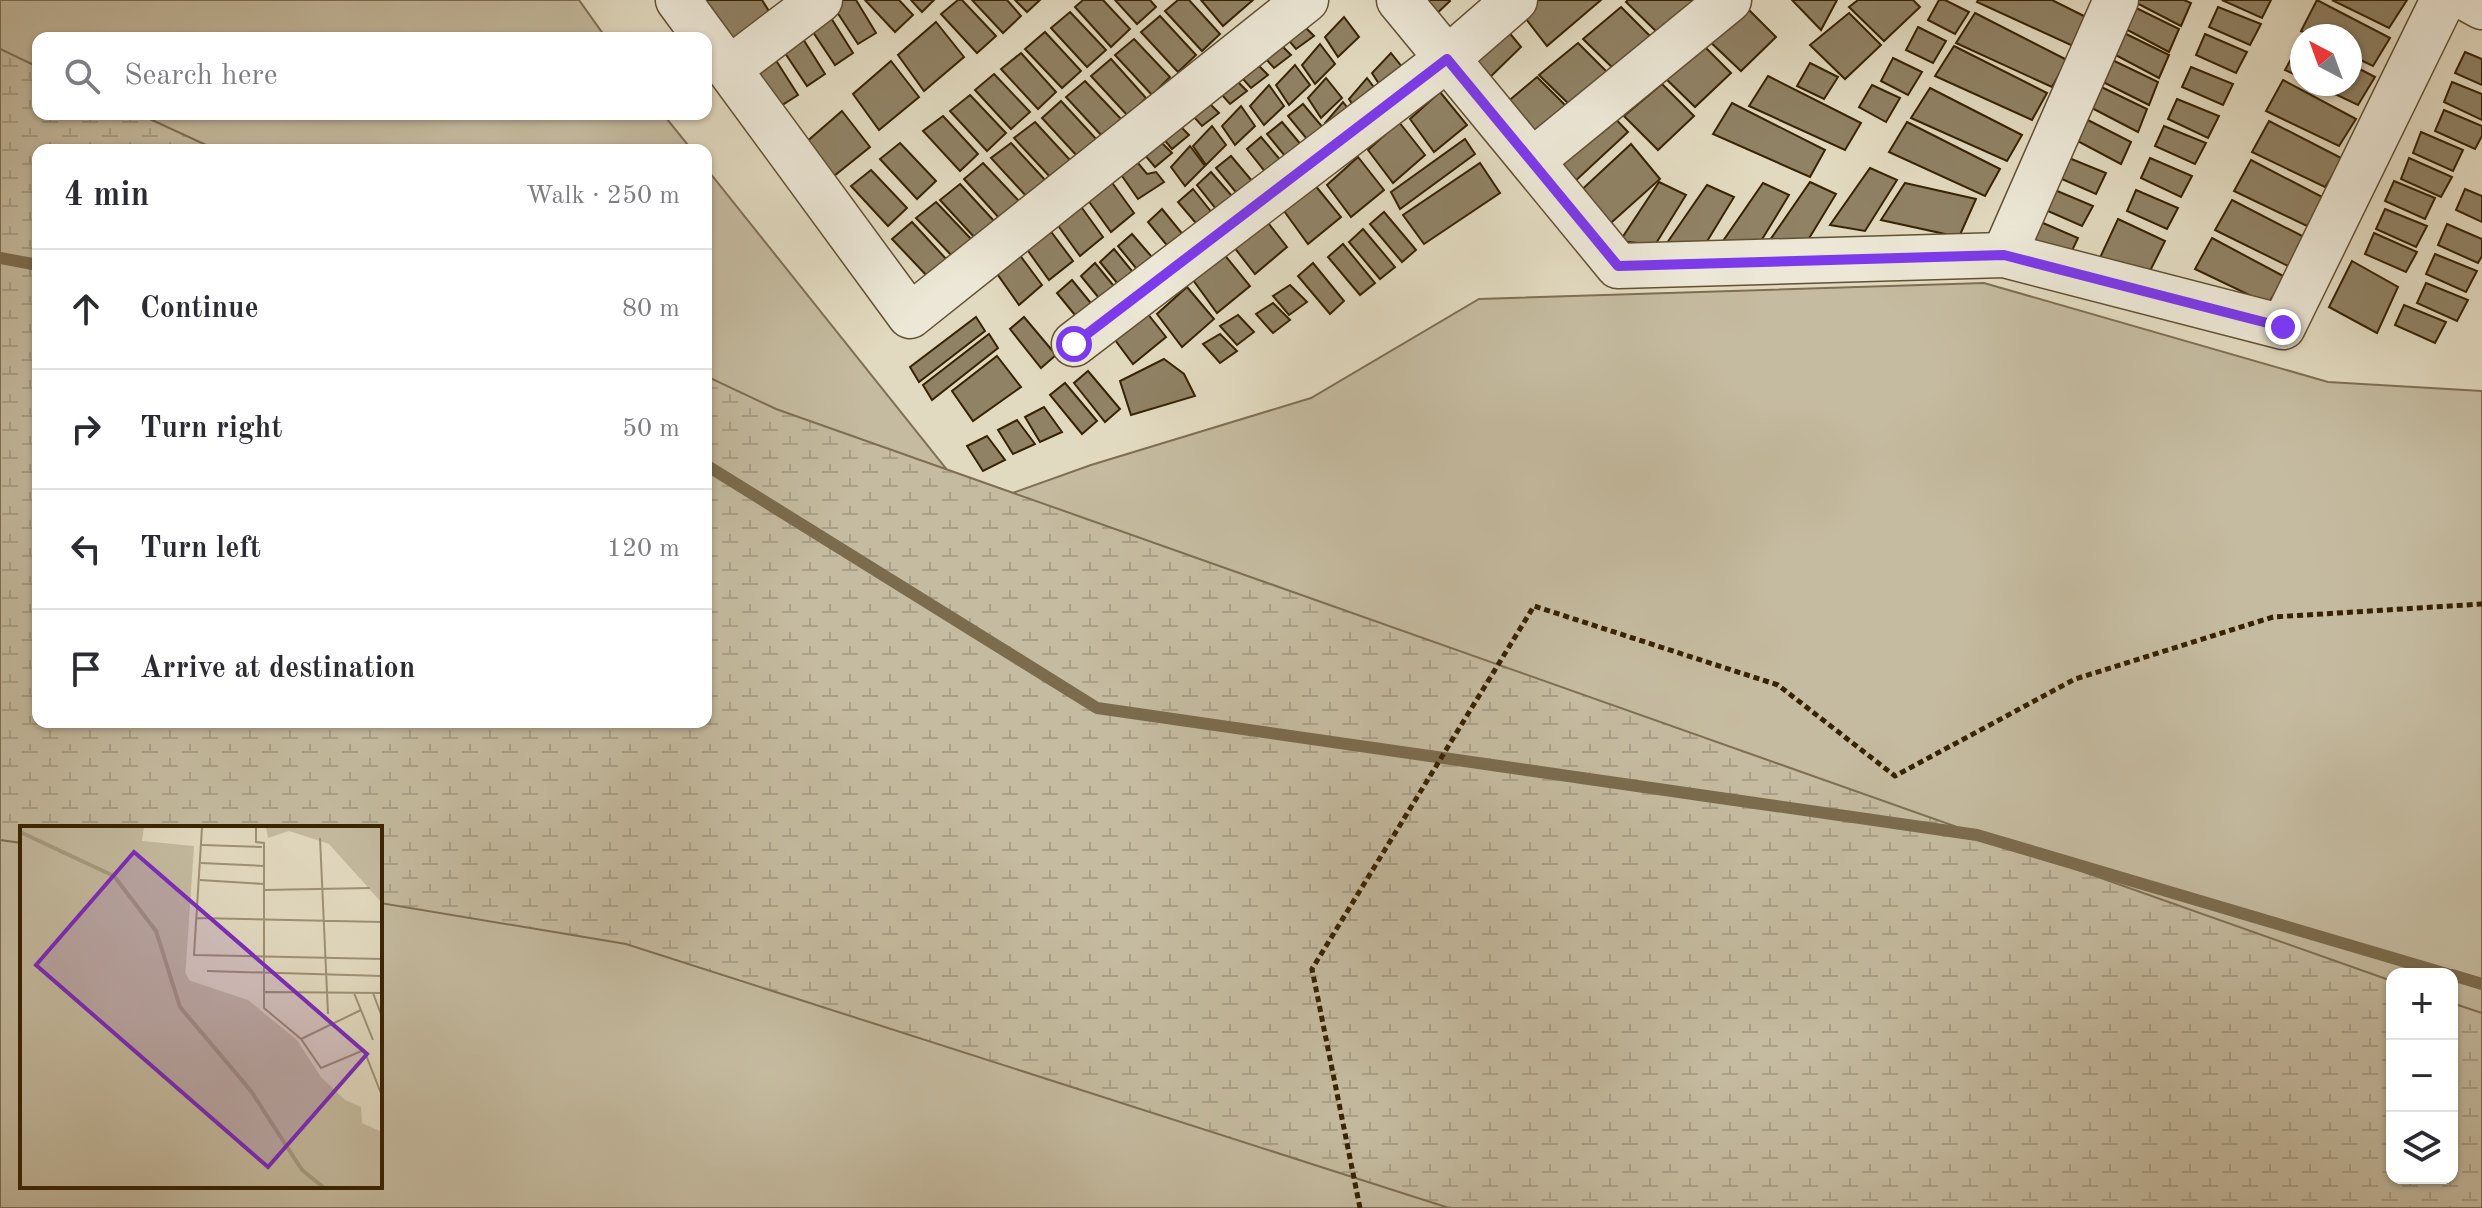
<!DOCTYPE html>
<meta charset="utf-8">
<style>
body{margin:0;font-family:"Old Standard TT",serif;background:#f7f7f7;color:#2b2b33}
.controls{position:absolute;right:24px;bottom:24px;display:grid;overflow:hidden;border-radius:16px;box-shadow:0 2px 6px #0004}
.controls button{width:72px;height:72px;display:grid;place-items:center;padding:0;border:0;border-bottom:2px solid #e1e1e2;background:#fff;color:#2b2b33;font:40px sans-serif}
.compass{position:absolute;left:2290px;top:24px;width:72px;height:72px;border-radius:50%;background:#fff;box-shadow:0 2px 6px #0004;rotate:319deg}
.stop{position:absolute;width:24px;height:24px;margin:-18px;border:6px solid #7c3aed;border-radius:50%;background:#fff}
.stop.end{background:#7c3aed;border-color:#fff;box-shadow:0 2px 8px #0008}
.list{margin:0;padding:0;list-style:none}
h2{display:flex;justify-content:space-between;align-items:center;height:104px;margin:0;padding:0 32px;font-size:34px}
h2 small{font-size:26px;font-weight:400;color:#7c7c81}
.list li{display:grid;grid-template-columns:52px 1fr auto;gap:24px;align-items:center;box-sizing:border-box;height:120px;padding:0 32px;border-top:2px solid #e1e1e2}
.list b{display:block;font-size:30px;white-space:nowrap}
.list em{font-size:26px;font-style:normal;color:#7c7c81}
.icon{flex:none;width:44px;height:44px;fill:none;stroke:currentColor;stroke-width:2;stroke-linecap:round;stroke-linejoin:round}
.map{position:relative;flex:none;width:2482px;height:1208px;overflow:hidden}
.search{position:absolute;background:#fff;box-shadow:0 2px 6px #0004;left:32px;top:32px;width:680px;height:88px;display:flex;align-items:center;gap:20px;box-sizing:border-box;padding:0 28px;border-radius:16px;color:#7c7c81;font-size:30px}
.panel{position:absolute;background:#fff;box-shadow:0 2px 6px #0004;left:32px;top:144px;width:680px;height:584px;border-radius:16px}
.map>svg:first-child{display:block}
</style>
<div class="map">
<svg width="2482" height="1208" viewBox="0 0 2482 1208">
<defs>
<pattern id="wetland-marsh" width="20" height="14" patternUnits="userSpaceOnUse" patternTransform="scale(2)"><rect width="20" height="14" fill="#c5bba0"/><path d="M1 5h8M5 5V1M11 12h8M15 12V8" fill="none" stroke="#aaa088"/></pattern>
</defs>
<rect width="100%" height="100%" fill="#e2dac0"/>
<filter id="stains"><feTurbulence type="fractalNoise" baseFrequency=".0025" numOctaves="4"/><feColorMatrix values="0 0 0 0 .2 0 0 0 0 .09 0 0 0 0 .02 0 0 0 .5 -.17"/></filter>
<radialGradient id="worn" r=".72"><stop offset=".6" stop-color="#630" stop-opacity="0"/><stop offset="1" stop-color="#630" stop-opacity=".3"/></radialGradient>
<path fill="#c5bba0" stroke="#7e6f52" stroke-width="2" fill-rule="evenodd" d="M0 0H579L606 38H38V114H663L692 150H38V722H706V168L976 506 1091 465 1311 398 1479 299 1984 283 2328 382 2482 391V1208H0ZM22 828H380V1186H22ZM2392 974H2452V1178H2392Z"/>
<polygon fill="url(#wetland-marsh)" stroke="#7e6f52" stroke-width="2" points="0,49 38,67 38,114 139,114 217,150 38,150 38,722 706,722 706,376 776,409 2392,981 2392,1178 2452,1178 2452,1003 2482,1013 2482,1208 1449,1208 626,944 380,903 380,828 22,828 22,843 0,840"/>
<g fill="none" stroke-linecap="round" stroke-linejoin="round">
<g stroke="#7b6c4e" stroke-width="12">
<polyline points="0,258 38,265"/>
<polyline points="706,465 1097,708 1977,835 2447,974"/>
<polyline points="2452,975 2482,984"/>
</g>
</g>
<g fill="#908265" stroke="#372303" stroke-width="2">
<polygon points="692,0 762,0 779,27 737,57"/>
<polygon points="835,0 856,0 876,33 858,44 831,3"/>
<polygon points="865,0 899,0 913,15 895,32"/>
<polygon points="911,0 934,0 922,12"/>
<polygon points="958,0 962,0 996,36 977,53 941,14"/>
<polygon points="972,0 1007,0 1021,16 1003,33"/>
<polygon points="1015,0 1040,0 1027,12"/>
<polygon points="1083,0 1103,0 1130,29 1111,47 1075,7"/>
<polygon points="1115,0 1150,0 1156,7 1137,24"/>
<polygon points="1178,0 1189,0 1220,34 1202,51 1165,11"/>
<polygon points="1201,0 1253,0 1223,26"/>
<polygon points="1417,0 1449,0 1450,1 1429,21"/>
<polygon points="1532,0 1601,0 1547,46 1519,10"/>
<polygon points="1628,0 1695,0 1661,36 1626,2"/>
<polygon points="1792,0 1837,0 1821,30"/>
<polygon points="1858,0 1913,0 1920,7 1884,41 1849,7"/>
<polygon points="1939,0 1945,0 1969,12 1955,34 1928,20"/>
<polygon points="1978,0 2052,0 2088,18 2073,46 1977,2"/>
<polygon points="2131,0 2184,0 2191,3 2181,26"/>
<polygon points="2222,0 2271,0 2262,18"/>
<polygon points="2317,0 2390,38 2373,66 2350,55 2350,36 2311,36 2301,31"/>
<polygon points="2332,0 2407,0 2389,28"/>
<polygon points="2124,2 2179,29 2169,52 2118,25"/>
<polygon points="1744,5 1776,37 1741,71 1705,37"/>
<polygon points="1621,7 1653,39 1618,73 1583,39"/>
<polygon points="2218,7 2261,24 2250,45 2209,27"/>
<polygon points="826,10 853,53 835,65 807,23"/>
<polygon points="1070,12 1106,50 1087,67 1051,28"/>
<polygon points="1849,13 1881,45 1845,79 1810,45"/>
<polygon points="1975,13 2067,60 2052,87 1956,43"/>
<polygon points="1160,16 1196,55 1178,72 1141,32"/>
<polygon points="1344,17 1359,37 1338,57 1325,37"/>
<polygon points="1297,19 1314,36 1296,49 1280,30"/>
<polygon points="936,22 964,57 924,91 898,55"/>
<polygon points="1503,25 1521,47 1482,85 1463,61"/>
<polygon points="1918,27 1946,41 1933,63 1906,50"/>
<polygon points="2114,28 2169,55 2159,78 2108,51"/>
<polygon points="798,31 825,74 807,86 779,44"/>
<polygon points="1045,32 1081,71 1062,88 1025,49"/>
<polygon points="2205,34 2247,52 2236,73 2196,55"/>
<polygon points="1274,38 1291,55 1274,68 1257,49"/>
<polygon points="1134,39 1170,77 1152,95 1115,55"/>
<polygon points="2302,39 2302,78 2285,70"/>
<polygon points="1699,41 1731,73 1695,107 1660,73"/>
<polygon points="1578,43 1610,75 1574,109 1539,75"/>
<polygon points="1320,44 1335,64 1315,84 1302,65"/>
<polygon points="1954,46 2047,93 2032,120 1935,76"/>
<polygon points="770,51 798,95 779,107 752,65"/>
<polygon points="2465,52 2482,59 2482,85 2455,73"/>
<polygon points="1021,53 1056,92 1038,109 1001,69"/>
<polygon points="1391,53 1406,72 1385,93 1372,73"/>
<polygon points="2104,56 2158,82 2149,105 2097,79"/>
<polygon points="1251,58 1268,75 1251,88 1234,69"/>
<polygon points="1893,58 1922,72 1908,95 1881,81"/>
<polygon points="1111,59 1146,98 1128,116 1091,76"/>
<polygon points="891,61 919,97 879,130 853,94"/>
<polygon points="1810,63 1838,77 1824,99 1797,86"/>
<polygon points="2350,64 2375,77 2358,105 2314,84 2350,84"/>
<polygon points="1295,65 1310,85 1289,105 1276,85"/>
<polygon points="2191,67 2233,84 2223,105 2182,87"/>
<polygon points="994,74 1030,112 1011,129 975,90"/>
<polygon points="1230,74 1247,91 1230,104 1213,85"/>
<polygon points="1768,76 1861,123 1845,150 1749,106"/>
<polygon points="1537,77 1569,109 1533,143 1499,109"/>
<polygon points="1326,78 1342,98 1321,118 1308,98"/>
<polygon points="1367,78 1382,98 1361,118 1349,99"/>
<polygon points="2283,80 2356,119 2339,146 2266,111"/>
<polygon points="1085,81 1121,119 1102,136 1066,97"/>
<polygon points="2452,82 2482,94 2482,120 2444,102"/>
<polygon points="2093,83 2147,109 2138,132 2086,105"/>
<polygon points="1662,84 1694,116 1658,150 1624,116"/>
<polygon points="1269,85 1284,106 1264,125 1250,106"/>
<polygon points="1872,85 1900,98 1886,122 1859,107"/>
<polygon points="1930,88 2022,135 2007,161 1911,118"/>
<polygon points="1440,92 1467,125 1434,152 1410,119"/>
<polygon points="970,95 1006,133 987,151 950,111"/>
<polygon points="1202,96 1219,113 1202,126 1185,107"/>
<polygon points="2177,99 2219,116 2208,138 2168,119"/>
<polygon points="1061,101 1097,140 1078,157 1042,118"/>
<polygon points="1343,102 1357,120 1335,136 1325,123"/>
<polygon points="1732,103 1825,150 1810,177 1713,134"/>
<polygon points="1303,104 1335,142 1320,155 1288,116"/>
<polygon points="1241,106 1255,126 1235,145 1222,126"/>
<polygon points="1606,109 1628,132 1572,184 1552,156"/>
<polygon points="2444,110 2482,126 2482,136 2475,149 2435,131"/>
<polygon points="842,111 870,147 829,180 804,144"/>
<polygon points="2076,114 2131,142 2121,164 2070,137"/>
<polygon points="943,116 978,154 960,171 923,131"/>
<polygon points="1172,118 1189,135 1172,149 1155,129"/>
<polygon points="2269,121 2343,159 2325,187 2252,152"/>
<polygon points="1035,122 1070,160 1051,178 1014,138"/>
<polygon points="1282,122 1313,159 1298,172 1267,134"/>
<polygon points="1399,122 1425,155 1393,183 1368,150"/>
<polygon points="1907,122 2000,169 1985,196 1889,152"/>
<polygon points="1212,126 1226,145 1206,165 1193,146"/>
<polygon points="2164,126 2206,143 2195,164 2155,146"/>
<polygon points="2421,132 2463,150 2453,171 2413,153"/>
<polygon points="1155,136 1172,153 1155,167 1138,147"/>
<polygon points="1261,137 1293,175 1278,188 1247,149"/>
<polygon points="1465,139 1475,154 1400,209 1391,192"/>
<polygon points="900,143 936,181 917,199 880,159"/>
<polygon points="1011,143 1046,181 1028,198 991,158"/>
<polygon points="1631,144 1660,179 1603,230 1576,195"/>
<polygon points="1190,146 1205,166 1185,186 1171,167"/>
<polygon points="1128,151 1147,174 1156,172 1164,182 1138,199 1113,163"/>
<polygon points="1231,156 1263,194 1248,207 1216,168"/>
<polygon points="2064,156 2106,173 2096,194 2055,176"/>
<polygon points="1358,157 1384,190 1351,217 1327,185"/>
<polygon points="2150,158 2192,176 2181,197 2141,178"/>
<polygon points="2409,158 2452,177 2441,197 2401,179"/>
<polygon points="2251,160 2324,198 2307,226 2234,191"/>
<polygon points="983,163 1019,201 1000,219 964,179"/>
<polygon points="1480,163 1500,193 1424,244 1403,215"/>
<polygon points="1870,168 1897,180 1865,231 1830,225"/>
<polygon points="871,170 907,208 888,226 851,186"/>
<polygon points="1211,172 1244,210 1228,224 1197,185"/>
<polygon points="1105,173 1134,213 1111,232 1080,189"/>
<polygon points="2394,181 2435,198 2425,219 2385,201"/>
<polygon points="1659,182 1686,195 1655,245 1620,241"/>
<polygon points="1810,182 1836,194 1805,245 1770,240"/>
<polygon points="1763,183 1789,195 1758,246 1723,241"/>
<polygon points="1905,183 1976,199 1959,237 1881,220"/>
<polygon points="960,184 995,222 976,239 940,200"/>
<polygon points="1314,184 1341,217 1308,244 1284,211"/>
<polygon points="1707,185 1734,197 1703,248 1667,243"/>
<polygon points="2050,188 2093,206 2082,226 2041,208"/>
<polygon points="1193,189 1221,224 1206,235 1178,202"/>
<polygon points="2465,189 2482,196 2482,222 2456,210"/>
<polygon points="2136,190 2178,208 2167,229 2127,211"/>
<polygon points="1074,197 1103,237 1080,256 1049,213"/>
<polygon points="2232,200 2306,238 2288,266 2215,230"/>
<polygon points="936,202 972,240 953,257 916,218"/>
<polygon points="1162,209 1194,248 1179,260 1148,222"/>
<polygon points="2385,209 2427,226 2416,247 2376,229"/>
<polygon points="1384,212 1416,250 1402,262 1370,224"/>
<polygon points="1261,214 1287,247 1255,274 1230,242"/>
<polygon points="2118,219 2165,241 2144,283 2098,262"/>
<polygon points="2036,220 2078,238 2068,259 2028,241"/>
<polygon points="1043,221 1073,261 1049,280 1018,237"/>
<polygon points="912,222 948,261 929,278 892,239"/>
<polygon points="2447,224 2482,239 2482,256 2478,263 2438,245"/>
<polygon points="1363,229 1395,267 1380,279 1349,242"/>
<polygon points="2374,233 2417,252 2406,272 2365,254"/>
<polygon points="1132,234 1164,271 1149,284 1118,246"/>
<polygon points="2212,238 2285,277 2268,304 2195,269"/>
<polygon points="1343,244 1375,283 1360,295 1328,257"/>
<polygon points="1013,246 1042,285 1019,305 988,261"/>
<polygon points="1114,249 1145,287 1131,300 1100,262"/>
<polygon points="1223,253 1250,286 1217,313 1193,280"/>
<polygon points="2435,254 2477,271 2466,292 2426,274"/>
<polygon points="2352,261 2398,287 2377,333 2329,307"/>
<polygon points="1095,263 1127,302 1112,314 1081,276"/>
<polygon points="1313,263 1344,301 1330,314 1298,276"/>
<polygon points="1072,280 1103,318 1088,331 1057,293"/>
<polygon points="2426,283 2468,300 2457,321 2417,303"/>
<polygon points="1290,285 1307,302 1289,315 1273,296"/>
<polygon points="1187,287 1214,319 1182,347 1157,314"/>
<polygon points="1273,303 1290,320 1273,333 1256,314"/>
<polygon points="1140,304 1166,337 1133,364 1109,332"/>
<polygon points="2404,305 2446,322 2435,343 2395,325"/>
<polygon points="1238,315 1254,332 1237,345 1220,326"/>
<polygon points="976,317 985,331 919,382 910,367"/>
<polygon points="1024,317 1056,355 1041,368 1010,329"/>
<polygon points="989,334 998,348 932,400 923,385"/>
<polygon points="1220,334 1237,351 1220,363 1203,344"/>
<polygon points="997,356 1021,387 973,421 952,391"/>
<polygon points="1164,359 1184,374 1195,396 1131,415 1120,381"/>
<polygon points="1088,371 1120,409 1105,422 1074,383"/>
<polygon points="1065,383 1097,421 1082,434 1050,395"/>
<polygon points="1044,407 1062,432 1040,442 1025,417"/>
<polygon points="1017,420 1035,444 1013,454 998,430"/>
<polygon points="987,436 1005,460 983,471 967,446"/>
</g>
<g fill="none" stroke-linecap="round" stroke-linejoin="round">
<defs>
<g id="minor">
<polyline points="678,0 910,316 1306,0"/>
<polyline points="1399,0 1618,266 2004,255 2283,327 2443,0"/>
<polyline points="2469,0 2482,7"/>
<polyline points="729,69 820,0"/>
<polyline points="1532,161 1729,0"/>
<polyline points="2004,255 2116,0"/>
<polyline points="1074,344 1447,59 1515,0"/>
</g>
</defs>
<use href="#minor" stroke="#625132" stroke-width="47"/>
<polyline stroke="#372303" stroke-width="5" stroke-dasharray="6 4" stroke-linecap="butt" points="1360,1208 1312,969 1534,606 1778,685 1895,776 2075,679 2273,617 2482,604"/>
<use href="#minor" stroke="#ece7d6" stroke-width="44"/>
</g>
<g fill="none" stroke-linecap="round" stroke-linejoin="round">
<polyline stroke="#7c3aed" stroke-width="10" points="1074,344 1447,59 1618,266 2004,255 2283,327"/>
</g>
<g transform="translate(20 826)">
<rect width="362" height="362" fill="#e2dac0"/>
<path d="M0 1H124L122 15 174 20 165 153 228 174 277 214 301 251 325 274 341 281 342 297 362 306V361H0ZM246 1H362V77L309 18 269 5 248 12Z" fill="#c5bba0"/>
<path d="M4 1 110 29 154 127 282 354 266 361H215L96 165 34 90Z" fill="#c5bba0"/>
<path fill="none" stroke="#a89c80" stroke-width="4" d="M0 6 94 50 136 105 160 181 231 265 282 344 303 361"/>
<path fill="none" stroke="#9e9174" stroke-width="2" d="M182 1 174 129 362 133M236 1V16L244 17V182L281 213 301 242 344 224 362 270M300 12 308 188M182 19 242 21M181 37 244 40M180 54 244 58M244 64 350 62M177 92 362 96M187 145 362 150M245 166 362 167M334 167 353 214M353 167 362 191M281 213 341 184"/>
<path fill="#7b2cbf" fill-opacity="0.15" stroke="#7b2cbf" stroke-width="4" d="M114 26 347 228 248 341 16 139Z"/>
<rect width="362" height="362" fill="none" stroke="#372303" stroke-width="4"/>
</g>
<rect width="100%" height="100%" filter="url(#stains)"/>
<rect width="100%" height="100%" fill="url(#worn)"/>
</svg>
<div class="controls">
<button>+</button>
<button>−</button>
<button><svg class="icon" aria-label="layers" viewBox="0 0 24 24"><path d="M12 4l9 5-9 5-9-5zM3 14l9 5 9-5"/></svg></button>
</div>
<svg class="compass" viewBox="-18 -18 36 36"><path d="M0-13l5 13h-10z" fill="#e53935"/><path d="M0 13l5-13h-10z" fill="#7c7c81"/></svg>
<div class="stop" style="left:1074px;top:344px"></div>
<div class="stop end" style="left:2283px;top:327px"></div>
<div class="search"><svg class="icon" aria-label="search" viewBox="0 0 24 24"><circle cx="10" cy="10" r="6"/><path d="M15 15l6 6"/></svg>Search here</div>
<section class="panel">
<h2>4 min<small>Walk · 250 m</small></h2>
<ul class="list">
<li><svg class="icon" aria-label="ahead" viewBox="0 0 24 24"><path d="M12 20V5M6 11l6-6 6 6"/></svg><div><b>Continue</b></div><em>80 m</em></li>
<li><svg class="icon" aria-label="right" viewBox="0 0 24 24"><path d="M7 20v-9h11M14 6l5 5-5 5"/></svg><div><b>Turn right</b></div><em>50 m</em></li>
<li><svg class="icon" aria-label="left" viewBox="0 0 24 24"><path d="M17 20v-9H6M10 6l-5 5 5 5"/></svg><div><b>Turn left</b></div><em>120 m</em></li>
<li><svg class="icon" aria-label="arrive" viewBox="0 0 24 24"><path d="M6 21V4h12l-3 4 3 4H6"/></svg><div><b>Arrive at destination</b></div></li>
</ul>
</section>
</div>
